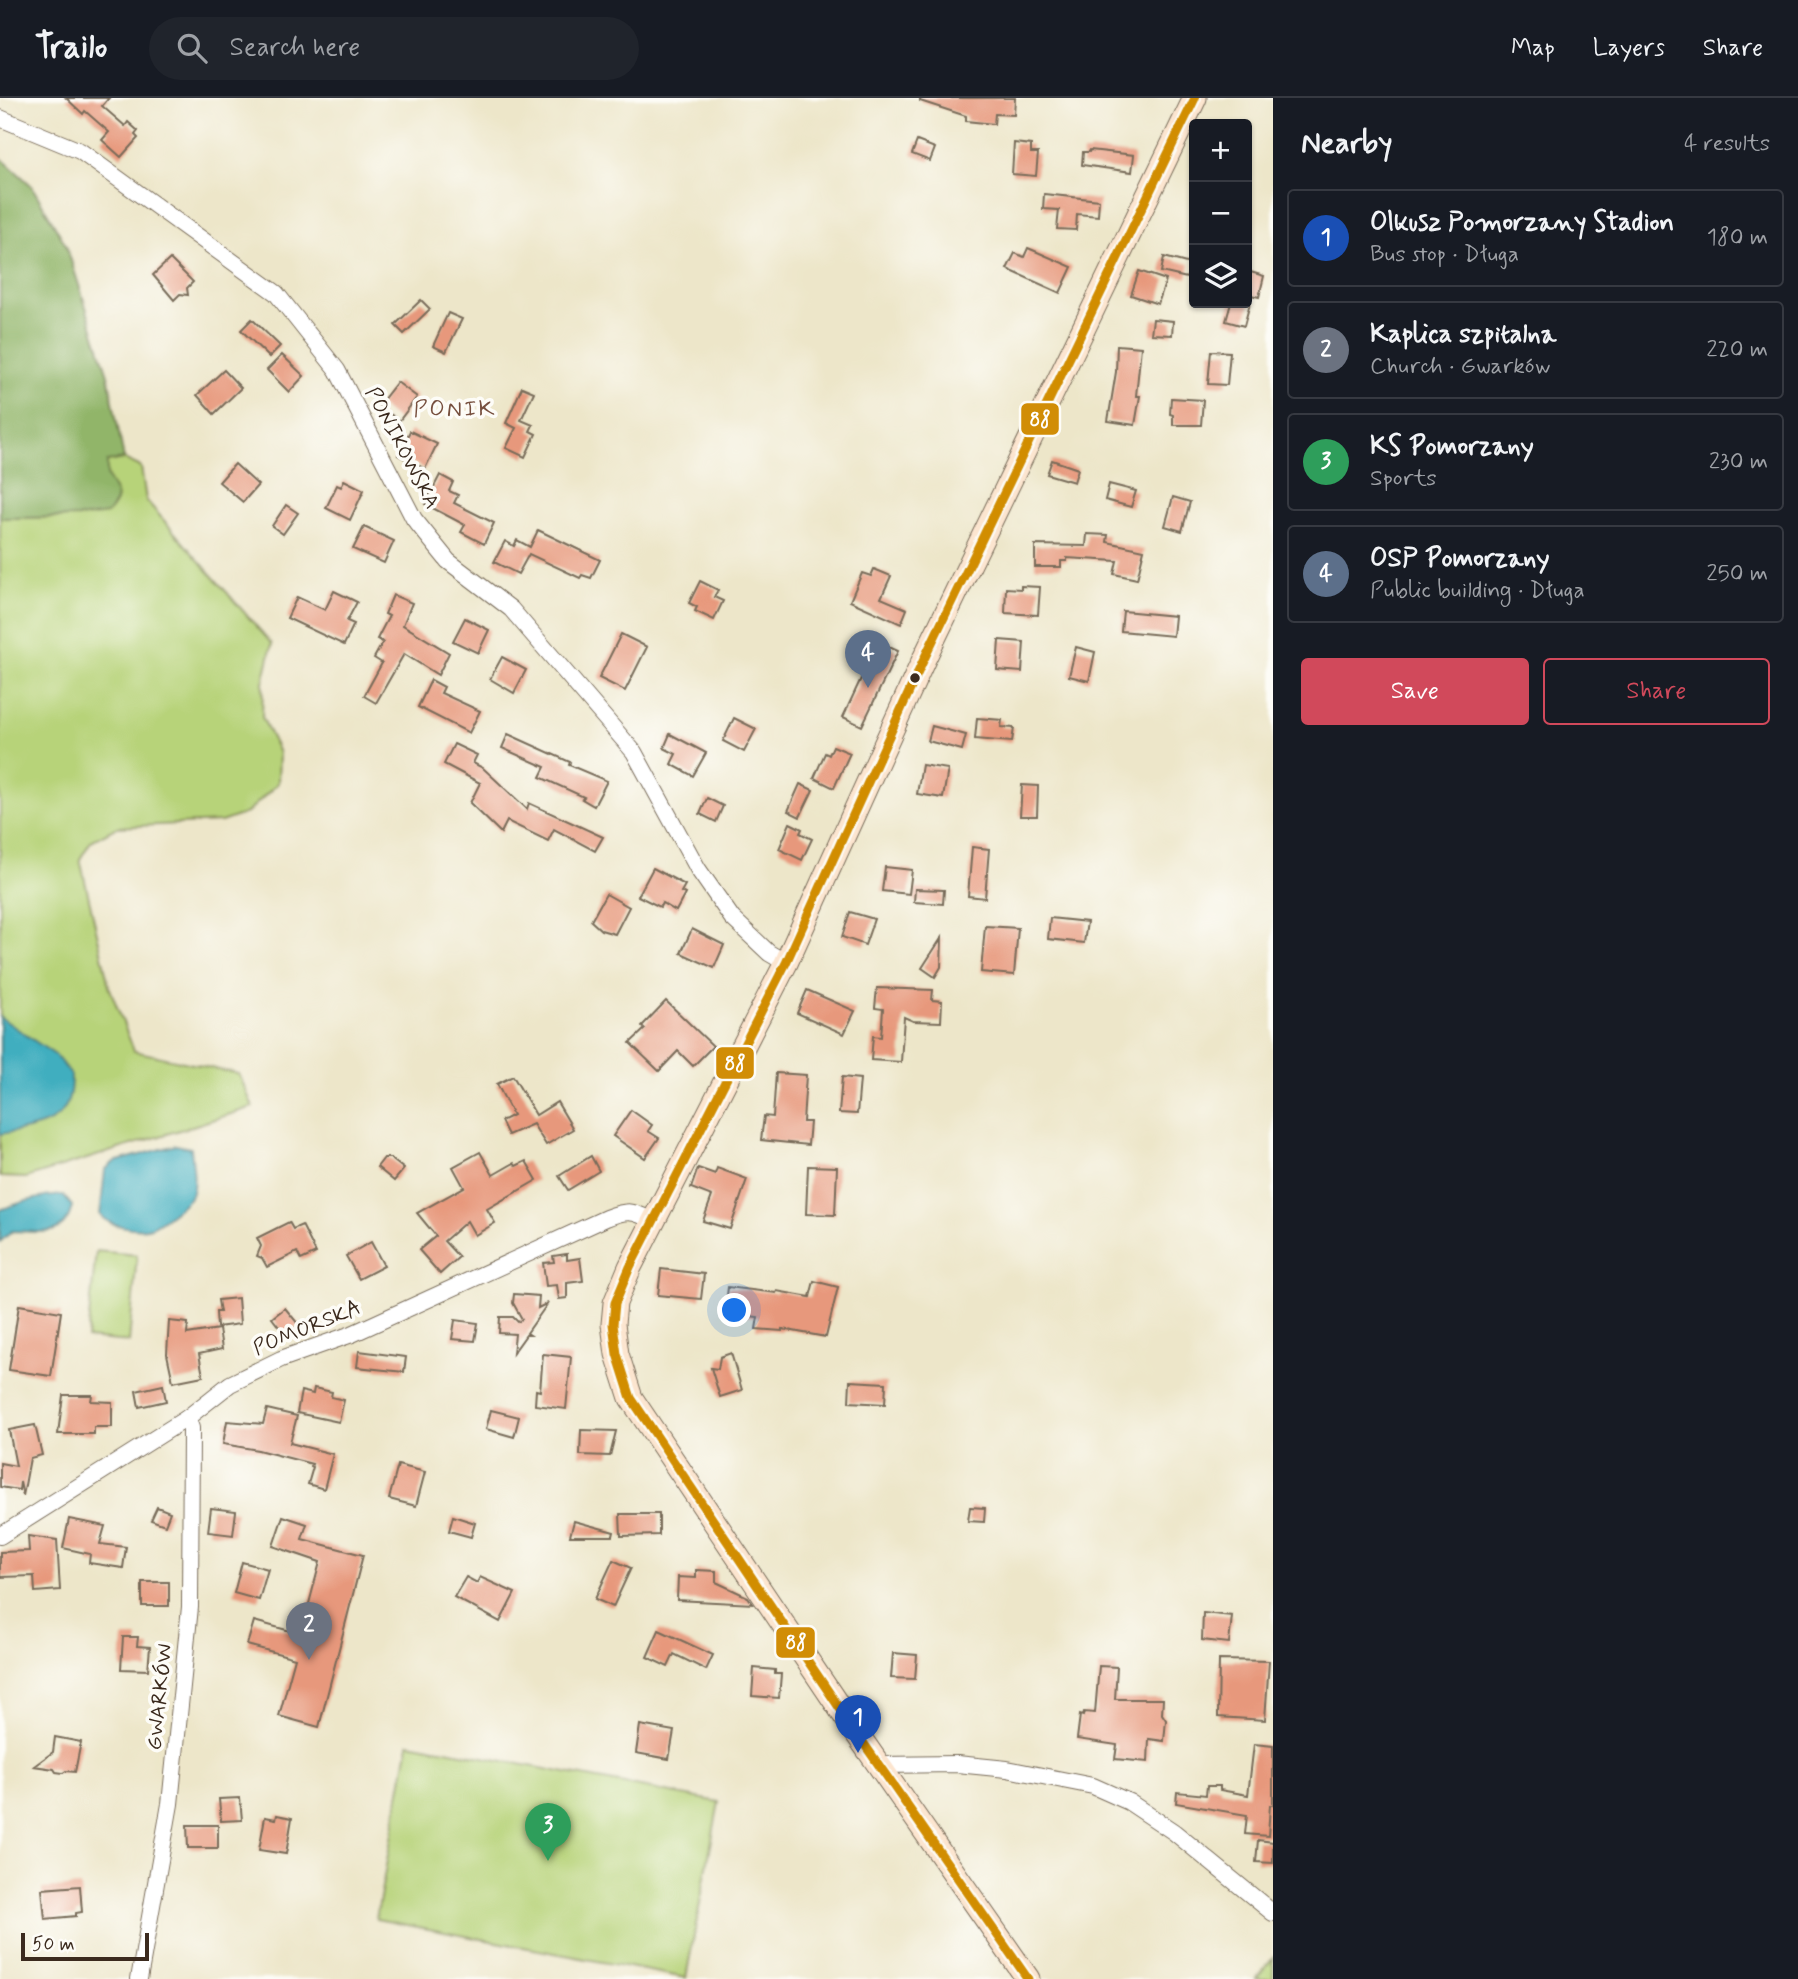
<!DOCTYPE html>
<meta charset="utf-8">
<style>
body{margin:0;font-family:Mynerve,sans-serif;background:#20242c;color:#f1f3f6}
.controls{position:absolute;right:21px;top:21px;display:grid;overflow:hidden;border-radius:7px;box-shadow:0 2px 5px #0004}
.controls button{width:63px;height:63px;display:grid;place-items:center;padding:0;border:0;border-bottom:2px solid #363941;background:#171b24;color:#f1f3f6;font:35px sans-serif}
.scale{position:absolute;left:21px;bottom:18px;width:128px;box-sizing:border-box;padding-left:7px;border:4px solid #3b2a1e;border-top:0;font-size:19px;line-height:24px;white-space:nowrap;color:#3b2a1e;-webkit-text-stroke:5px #fdfcf7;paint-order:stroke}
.you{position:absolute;left:735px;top:1213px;width:24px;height:24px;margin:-18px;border:5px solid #fff;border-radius:50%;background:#1a73e8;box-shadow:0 0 0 10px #1a73e833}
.badge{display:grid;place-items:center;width:46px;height:46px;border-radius:50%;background:#d1495b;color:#fff;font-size:23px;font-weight:700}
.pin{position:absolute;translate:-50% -58px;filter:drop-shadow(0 2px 4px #0008)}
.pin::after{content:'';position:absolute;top:37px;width:24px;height:21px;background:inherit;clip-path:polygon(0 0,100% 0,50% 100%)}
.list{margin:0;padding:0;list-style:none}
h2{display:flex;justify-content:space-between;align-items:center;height:91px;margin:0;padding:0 28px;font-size:30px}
h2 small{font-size:23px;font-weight:400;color:#9ea1a6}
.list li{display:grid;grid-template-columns:46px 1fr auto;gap:21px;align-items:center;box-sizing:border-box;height:98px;margin:0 14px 14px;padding:0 14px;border:2px solid #363941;border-radius:7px}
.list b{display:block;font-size:26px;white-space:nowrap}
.list p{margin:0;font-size:23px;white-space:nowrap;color:#9ea1a6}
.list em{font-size:23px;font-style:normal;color:#9ea1a6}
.actions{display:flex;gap:14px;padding:21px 28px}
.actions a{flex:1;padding:16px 0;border:2px solid #d1495b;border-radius:7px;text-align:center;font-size:24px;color:#d1495b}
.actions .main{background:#d1495b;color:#fff}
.icon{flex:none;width:38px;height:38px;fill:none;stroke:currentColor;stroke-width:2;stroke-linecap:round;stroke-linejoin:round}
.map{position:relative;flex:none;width:1273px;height:1881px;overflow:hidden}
header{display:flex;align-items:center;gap:42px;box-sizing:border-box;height:98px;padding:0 35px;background:#171b24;border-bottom:2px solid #363941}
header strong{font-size:33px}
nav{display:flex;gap:38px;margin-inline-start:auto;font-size:24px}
.search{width:490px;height:63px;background:#20242c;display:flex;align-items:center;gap:18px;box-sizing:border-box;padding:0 24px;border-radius:38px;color:#9ea1a6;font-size:26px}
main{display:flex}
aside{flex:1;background:#171b24}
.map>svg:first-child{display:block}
</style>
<header>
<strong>Trailo</strong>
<div class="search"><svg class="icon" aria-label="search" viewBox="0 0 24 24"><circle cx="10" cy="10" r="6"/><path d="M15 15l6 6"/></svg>Search here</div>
<nav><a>Map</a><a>Layers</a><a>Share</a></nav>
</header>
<main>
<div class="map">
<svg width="1273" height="1881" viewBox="0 0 1273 1881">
<rect width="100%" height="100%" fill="#fdfcf7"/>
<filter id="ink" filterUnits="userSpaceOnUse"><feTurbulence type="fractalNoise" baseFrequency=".0143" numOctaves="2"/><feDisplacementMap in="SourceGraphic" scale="14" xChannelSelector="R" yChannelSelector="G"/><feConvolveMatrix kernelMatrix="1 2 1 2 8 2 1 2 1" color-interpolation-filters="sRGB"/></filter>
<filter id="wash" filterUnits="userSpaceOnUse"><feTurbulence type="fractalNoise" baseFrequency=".00686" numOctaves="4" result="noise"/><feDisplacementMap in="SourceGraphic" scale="28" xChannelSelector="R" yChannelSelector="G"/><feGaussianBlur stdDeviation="1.57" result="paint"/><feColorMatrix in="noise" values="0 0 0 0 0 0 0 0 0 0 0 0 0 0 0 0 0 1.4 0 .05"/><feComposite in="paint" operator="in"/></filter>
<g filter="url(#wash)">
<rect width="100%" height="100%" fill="#ede6c9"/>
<g fill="#b7d379" stroke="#797e4c" stroke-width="2">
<polygon points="124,361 141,369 146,402 272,546 263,585 262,619 279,655 278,685 247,715 221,724 117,729 91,743 80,761 109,888 134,953 239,976 253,1009 26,1080 0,1079 0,420 86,419 107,377 107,364"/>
<polygon points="96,1153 137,1157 129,1244 87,1240"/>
<polygon points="409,1645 719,1704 686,1880 376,1821"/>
<polygon points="1273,1860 1273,1881 1256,1881"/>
</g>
<path fill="#91b569" stroke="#667044" stroke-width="2" d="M0 59 31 87 66 147 108 277 124 361 107 364C107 365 107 376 107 377 112 396 126 394 107 416L86 419 0 420Z"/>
<g fill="#41aebf" stroke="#3e6c6e" stroke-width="2">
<path d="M0 919 55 957 71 977C71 984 71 992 69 999 63 1029 24 1032 0 1036Z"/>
<path d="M176 1047 191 1050C192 1064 197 1086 190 1099 186 1105 158 1127 151 1129 137 1133 109 1128 100 1117L105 1072 114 1064Z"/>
<path d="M63 1097 72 1108C65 1142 40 1133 12 1133L0 1144V1112C21 1104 40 1098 63 1097Z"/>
</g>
<g id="blocks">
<g fill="#e7987c">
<polygon points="66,0 109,0 102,8 125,28 128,24 138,33 135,37 138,40 121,59 102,42 109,34 85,13 83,16"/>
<polygon points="920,0 1015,0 1014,17 995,16 994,26 966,23 966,18 920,3"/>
<polygon points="917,43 935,50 930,63 912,56"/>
<polygon points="1014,45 1031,47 1031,55 1038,55 1036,78 1012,76"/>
<polygon points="1090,52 1134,57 1132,74 1082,67 1083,54 1089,54"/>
<polygon points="1044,96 1099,102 1098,118 1077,116 1076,132 1057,131 1059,112 1043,111"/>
<polygon points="1028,150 1072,169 1060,195 1007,171 1015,155 1024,159"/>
<polygon points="1164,159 1190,166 1187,180 1161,174"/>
<polygon points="170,161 193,184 187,190 188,197 180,196 174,202 153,177"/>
<polygon points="1139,173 1166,182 1158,206 1131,197"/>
<polygon points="1247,173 1264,178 1259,199 1247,196"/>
<polygon points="421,202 430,211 404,236 395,227"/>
<polygon points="1231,205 1250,205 1244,228 1226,223"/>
<polygon points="448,215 462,221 446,254 433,248"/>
<polygon points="252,221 280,248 269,259 241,232"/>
<polygon points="1153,221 1173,223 1172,237 1151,236"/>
<polygon points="1117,247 1141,249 1136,298 1140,298 1135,327 1108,323 1116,274"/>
<polygon points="1211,253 1230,254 1227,287 1208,286"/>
<polygon points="282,257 304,278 289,294 267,272"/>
<polygon points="224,272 241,290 214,316 197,297"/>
<polygon points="397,284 417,299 399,323 379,307"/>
<polygon points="522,289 534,294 521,322 533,327 530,333 536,336 525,359 506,350 516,330 506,325"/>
<polygon points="1171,300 1203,302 1201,327 1173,327 1173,317 1170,316"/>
<polygon points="410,333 437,346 425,371 398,357"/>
<polygon points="1052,362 1078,371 1074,384 1047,376"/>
<polygon points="235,366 258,387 243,404 219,384"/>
<polygon points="440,377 453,384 449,393 458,397 454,405 494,425 484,446 461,434 465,427 425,406"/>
<polygon points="344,382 364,392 350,422 326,410 337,387 341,389"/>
<polygon points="1109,386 1136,393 1131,409 1105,402"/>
<polygon points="1173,399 1190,404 1182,433 1165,428"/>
<polygon points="286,407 298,415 283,436 272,428"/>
<polygon points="364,429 394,443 384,465 353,451"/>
<polygon points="538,432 600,462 591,480 582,477 580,480 529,456 518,476 494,464 505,443 514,448 517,442 530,449"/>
<polygon points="1087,436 1108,437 1107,444 1144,452 1137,481 1114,476 1117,463 1067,460 1067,463 1061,463 1061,469 1035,469 1035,447 1086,448"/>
<polygon points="874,471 891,478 881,500 907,511 901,526 850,503 862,475 871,478"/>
<polygon points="700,483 718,492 714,499 723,503 714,522 695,513 697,509 689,505"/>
<polygon points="1021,488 1040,489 1038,517 1005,515 1006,490 1021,491"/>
<polygon points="334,493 357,504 347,523 354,526 344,547 287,520 297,499 325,512"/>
<polygon points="393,497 412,505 403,527 449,555 438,577 404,556 376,605 364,598 382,565 374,560 383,544 377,541 389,518 385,516"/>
<polygon points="1123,513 1175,518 1173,538 1121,533"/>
<polygon points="465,520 489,532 478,555 453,543"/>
<polygon points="621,536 647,549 625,593 599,580"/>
<polygon points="999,542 1024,544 1022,574 997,572"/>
<polygon points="878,544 898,553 862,628 843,619"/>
<polygon points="1076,549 1095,554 1089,583 1069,578"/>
<polygon points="502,559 526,572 514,595 490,581"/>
<polygon points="431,582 444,589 441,595 480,613 469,635 418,609"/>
<polygon points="734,620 756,631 744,654 723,643"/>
<polygon points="977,620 1002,622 1001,629 1014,630 1012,644 975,641"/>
<polygon points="932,628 966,637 962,652 928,643"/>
<polygon points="508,636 570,664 569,667 607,683 594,708 582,701 584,699 540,679 545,669 502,650"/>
<polygon points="670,636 706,655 693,678 671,666 676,656 664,650"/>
<polygon points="454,646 477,657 473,665 483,670 527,711 529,705 603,739 595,753 554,731 548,743 507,723 501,735 470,705 480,685 444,666"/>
<polygon points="833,648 850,655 834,690 814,680 825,655 829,657"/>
<polygon points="922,667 948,671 943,700 917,696"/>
<polygon points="800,686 813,692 800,719 788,713"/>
<polygon points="1022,687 1038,688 1037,718 1020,718"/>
<polygon points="707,700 723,708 716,724 700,716"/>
<polygon points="790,725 802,731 800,735 812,741 802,762 779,751"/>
<polygon points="972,749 989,751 985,800 968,798"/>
<polygon points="885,769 912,772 909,796 882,793"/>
<polygon points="653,770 685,787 681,794 685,796 676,813 662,805 660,809 638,798"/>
<polygon points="915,791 944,792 943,806 914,804"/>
<polygon points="606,796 629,809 615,836 601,832 591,823"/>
<polygon points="850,814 874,821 865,847 842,839"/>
<polygon points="1050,820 1087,824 1084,845 1048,841"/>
<polygon points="985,828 1018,830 1014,877 981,874"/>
<polygon points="692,831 724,847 714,870 681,855"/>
<polygon points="942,839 941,869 935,879 922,870"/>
<polygon points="877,890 933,892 932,902 942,903 941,924 913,923 904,919 901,964 871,962 873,938 881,939 883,911 875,910"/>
<polygon points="807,892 855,913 844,936 797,915"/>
<polygon points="666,903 713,948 693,968 678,953 659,973 630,945 645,931 642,928"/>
<polygon points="776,975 806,977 803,1024 810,1024 808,1047 761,1042 764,1018 773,1019"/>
<polygon points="513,978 536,1017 557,1004 573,1031 546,1047 533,1026 508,1037 501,1023 513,1017 497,986"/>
<polygon points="842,979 860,981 857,1016 839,1015"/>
<polygon points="631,1012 652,1027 648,1033 659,1040 645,1060 613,1038"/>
<polygon points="480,1054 493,1077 514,1065 516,1068 526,1063 537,1082 487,1111 495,1125 475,1137 467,1123 444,1143 459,1159 440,1176 419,1152 436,1138 417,1115 464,1089 453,1069"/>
<polygon points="591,1058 599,1073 568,1092 559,1078"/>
<polygon points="384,1060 390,1060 404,1071 394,1083 377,1069"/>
<polygon points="808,1068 837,1069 835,1117 806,1116"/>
<polygon points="698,1070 715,1076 717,1070 747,1081 730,1131 703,1123 712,1098 691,1090"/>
<polygon points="289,1124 293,1131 302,1127 316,1155 301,1162 297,1154 267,1169 262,1160 257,1158 261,1148 257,1140"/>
<polygon points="371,1144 384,1168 359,1181 346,1158"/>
<polygon points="567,1156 567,1162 580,1160 583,1183 567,1185 567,1200 559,1201 557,1187 546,1188 543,1165 554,1164 553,1158"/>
<polygon points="661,1171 704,1176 701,1201 658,1197"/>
<polygon points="814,1183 838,1189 826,1239 782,1231 782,1233 756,1231 758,1219 725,1215 728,1189 776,1195 777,1193 810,1199"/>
<polygon points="514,1196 539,1198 538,1210 548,1205 527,1235 530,1237 526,1237 513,1255 515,1236 499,1235 500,1219 513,1219 518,1224 522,1221 513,1205"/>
<polygon points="238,1200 240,1226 217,1229 216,1214 220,1214 218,1202"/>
<polygon points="19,1207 61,1214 51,1278 9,1272"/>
<polygon points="285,1210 299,1227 286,1238 272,1220"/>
<polygon points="455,1222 478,1225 475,1243 452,1241"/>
<polygon points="169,1223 188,1225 187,1236 219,1231 222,1251 199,1256 203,1278 173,1284 167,1256"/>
<polygon points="359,1253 406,1259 404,1274 357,1269"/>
<polygon points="731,1255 742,1292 720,1299 711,1270 718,1271 720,1259"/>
<polygon points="543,1256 571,1259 566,1311 535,1307 536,1292 540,1293"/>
<polygon points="850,1283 886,1285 885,1306 849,1304"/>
<polygon points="163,1287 166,1303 139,1309 136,1293"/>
<polygon points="314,1290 332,1294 331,1299 344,1302 339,1324 297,1315 301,1293 313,1296"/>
<polygon points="63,1297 92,1297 91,1303 112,1304 112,1329 94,1329 94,1336 58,1336"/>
<polygon points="267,1311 297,1318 290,1345 333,1356 324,1391 308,1386 313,1369 311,1368 312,1366 258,1352 223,1346 227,1323 263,1326"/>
<polygon points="491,1312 519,1319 514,1339 486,1331"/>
<polygon points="35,1327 42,1357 30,1360 23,1398 20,1384 19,1392 0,1389 0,1365 16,1368 9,1332"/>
<polygon points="581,1332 616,1333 610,1358 580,1357"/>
<polygon points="398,1367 425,1374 416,1408 389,1401"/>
<polygon points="157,1409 170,1414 165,1427 151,1422"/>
<polygon points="970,1409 985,1410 984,1424 968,1423"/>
<polygon points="211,1410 236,1413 233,1437 208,1434"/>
<polygon points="620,1416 659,1416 659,1437 621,1438"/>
<polygon points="283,1418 307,1426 302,1441 363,1457 319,1629 279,1618 295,1560 247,1547 254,1523 301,1536 320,1464 273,1448"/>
<polygon points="453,1418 475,1425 471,1439 449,1433"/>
<polygon points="69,1421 105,1428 100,1446 126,1449 123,1470 89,1465 90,1456 63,1450"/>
<polygon points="574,1423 614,1434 613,1438 570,1438"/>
<polygon points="28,1438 57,1442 60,1492 35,1494 34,1478 0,1479 0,1454 29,1453"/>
<polygon points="613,1462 631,1470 613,1509 595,1501"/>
<polygon points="242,1464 268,1471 259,1502 234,1495"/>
<polygon points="696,1472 716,1473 716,1484 748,1499 753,1506 677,1502 678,1479 696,1480"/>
<polygon points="466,1479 477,1485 480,1479 515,1495 500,1524 454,1499"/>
<rect x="142" y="1484" width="27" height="24"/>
<polygon points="1203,1515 1232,1518 1229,1545 1202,1542"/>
<polygon points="659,1532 713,1557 706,1572 674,1556 668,1569 647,1559"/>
<polygon points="123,1539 138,1539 137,1548 150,1549 148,1572 121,1571"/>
<polygon points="893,1555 917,1557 915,1581 891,1580"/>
<polygon points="1219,1562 1269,1563 1265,1622 1218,1619"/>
<polygon points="1099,1568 1117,1569 1115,1601 1163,1601 1162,1616 1166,1622 1164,1643 1149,1641 1148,1664 1115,1661 1117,1647 1077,1641 1080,1617 1083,1618 1084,1614 1095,1615"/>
<polygon points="754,1570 775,1572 775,1576 781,1576 779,1600 752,1598"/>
<polygon points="640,1627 674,1633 669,1661 636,1655"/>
<polygon points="55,1639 81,1644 75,1674 66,1673 63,1675 56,1674 54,1671 34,1668 53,1654"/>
<polygon points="1254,1646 1273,1648 1273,1707 1270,1707 1268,1738 1245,1736 1247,1717 1176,1705 1177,1694 1206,1697 1207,1688 1220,1688 1220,1692 1248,1697"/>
<polygon points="240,1700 242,1722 221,1723 219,1701"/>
<polygon points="277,1717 292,1720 286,1756 259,1752 265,1719 276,1721"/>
<polygon points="187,1727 218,1727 218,1750 188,1750"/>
<polygon points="1258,1742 1273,1744 1273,1765 1256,1764"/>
<polygon points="80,1788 82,1814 76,1815 76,1818 45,1821 42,1791"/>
</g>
</g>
</g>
<g filter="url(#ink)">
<use href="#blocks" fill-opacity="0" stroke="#796c5a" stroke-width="2"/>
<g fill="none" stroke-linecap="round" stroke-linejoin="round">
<defs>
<g id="street">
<polyline points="0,20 80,53 276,195 337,272 414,421 448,463 511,511 634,654 698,771 732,820 769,855 786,865"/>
<path d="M0 1438 187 1320 230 1286 281 1261 352 1236 606 1120C627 1112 632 1112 653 1123"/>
<polyline points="880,1667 957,1666 1007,1671 1093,1688 1129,1704 1174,1734 1273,1815"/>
<polyline points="139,1881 170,1706 190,1509 191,1330 187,1320"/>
</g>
<polyline id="secondary" points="1028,1881 853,1630 631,1300 617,1256 613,1226 615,1205 630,1169 786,865 924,561 1195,0"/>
</defs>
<use href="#street" stroke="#796c5a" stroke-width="18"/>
<use href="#secondary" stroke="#796c5a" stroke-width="25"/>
<use href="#street" stroke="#fff" stroke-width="16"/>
<use href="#secondary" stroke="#fce5cf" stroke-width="23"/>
<defs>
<polyline id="bus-1" points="1028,1881 853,1630 631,1300 617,1256 613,1226 615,1205 630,1169 786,865 924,561 1195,0"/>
</defs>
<use href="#bus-1" stroke="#fdfcf7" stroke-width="14"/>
<use href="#bus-1" stroke="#d18d06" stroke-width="9"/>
</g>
</g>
<circle fill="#3b2a1e" stroke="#fdfcf7" stroke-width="2.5" cx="915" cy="580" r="6"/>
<g text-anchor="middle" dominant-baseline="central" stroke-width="7" stroke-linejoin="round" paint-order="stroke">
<g font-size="21" fill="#3b2a1e" stroke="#fdfcf7">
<text transform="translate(402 350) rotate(62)">PONIKOWSKA</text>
<text transform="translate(307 1230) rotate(-22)">POMORSKA</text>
<text transform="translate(160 1599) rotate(-84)">GWARKÓW</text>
</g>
<g font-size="23" letter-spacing="2" fill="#77503f" stroke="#fdfcf7">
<text x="455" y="312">PONIK</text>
</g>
</g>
<g stroke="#fdfcf7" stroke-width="2.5">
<rect x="1020" y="304" width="40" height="34" rx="7" fill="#d18d06"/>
<rect x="715" y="948" width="40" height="34" rx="7" fill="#d18d06"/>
<rect x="775" y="1528" width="41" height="33" rx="7" fill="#d18d06"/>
</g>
<g font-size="19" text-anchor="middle" font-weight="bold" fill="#fff">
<text x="1040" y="328">88</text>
<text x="735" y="972">88</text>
<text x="796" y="1551">88</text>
</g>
</svg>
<div class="controls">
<button>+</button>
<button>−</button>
<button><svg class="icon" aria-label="layers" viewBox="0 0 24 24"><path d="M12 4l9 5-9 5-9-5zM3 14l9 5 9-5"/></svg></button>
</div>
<div class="scale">50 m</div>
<div class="you"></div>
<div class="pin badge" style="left:858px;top:1655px;background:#1a4fb4">1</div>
<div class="pin badge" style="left:309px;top:1562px;background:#6b7280">2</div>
<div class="pin badge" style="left:548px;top:1763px;background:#2e9e5b">3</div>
<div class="pin badge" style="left:868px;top:590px;background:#5c6f8a">4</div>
</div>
<aside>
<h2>Nearby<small>4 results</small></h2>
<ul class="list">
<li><span class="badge" style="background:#1a4fb4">1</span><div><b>Olkusz Pomorzany Stadion</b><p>Bus stop · Długa</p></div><em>180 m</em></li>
<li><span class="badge" style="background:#6b7280">2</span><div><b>Kaplica szpitalna</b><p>Church · Gwarków</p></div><em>220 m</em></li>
<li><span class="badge" style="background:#2e9e5b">3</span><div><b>KS Pomorzany</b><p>Sports</p></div><em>230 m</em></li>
<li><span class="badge" style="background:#5c6f8a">4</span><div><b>OSP Pomorzany</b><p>Public building · Długa</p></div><em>250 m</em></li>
</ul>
<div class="actions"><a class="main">Save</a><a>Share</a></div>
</aside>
</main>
